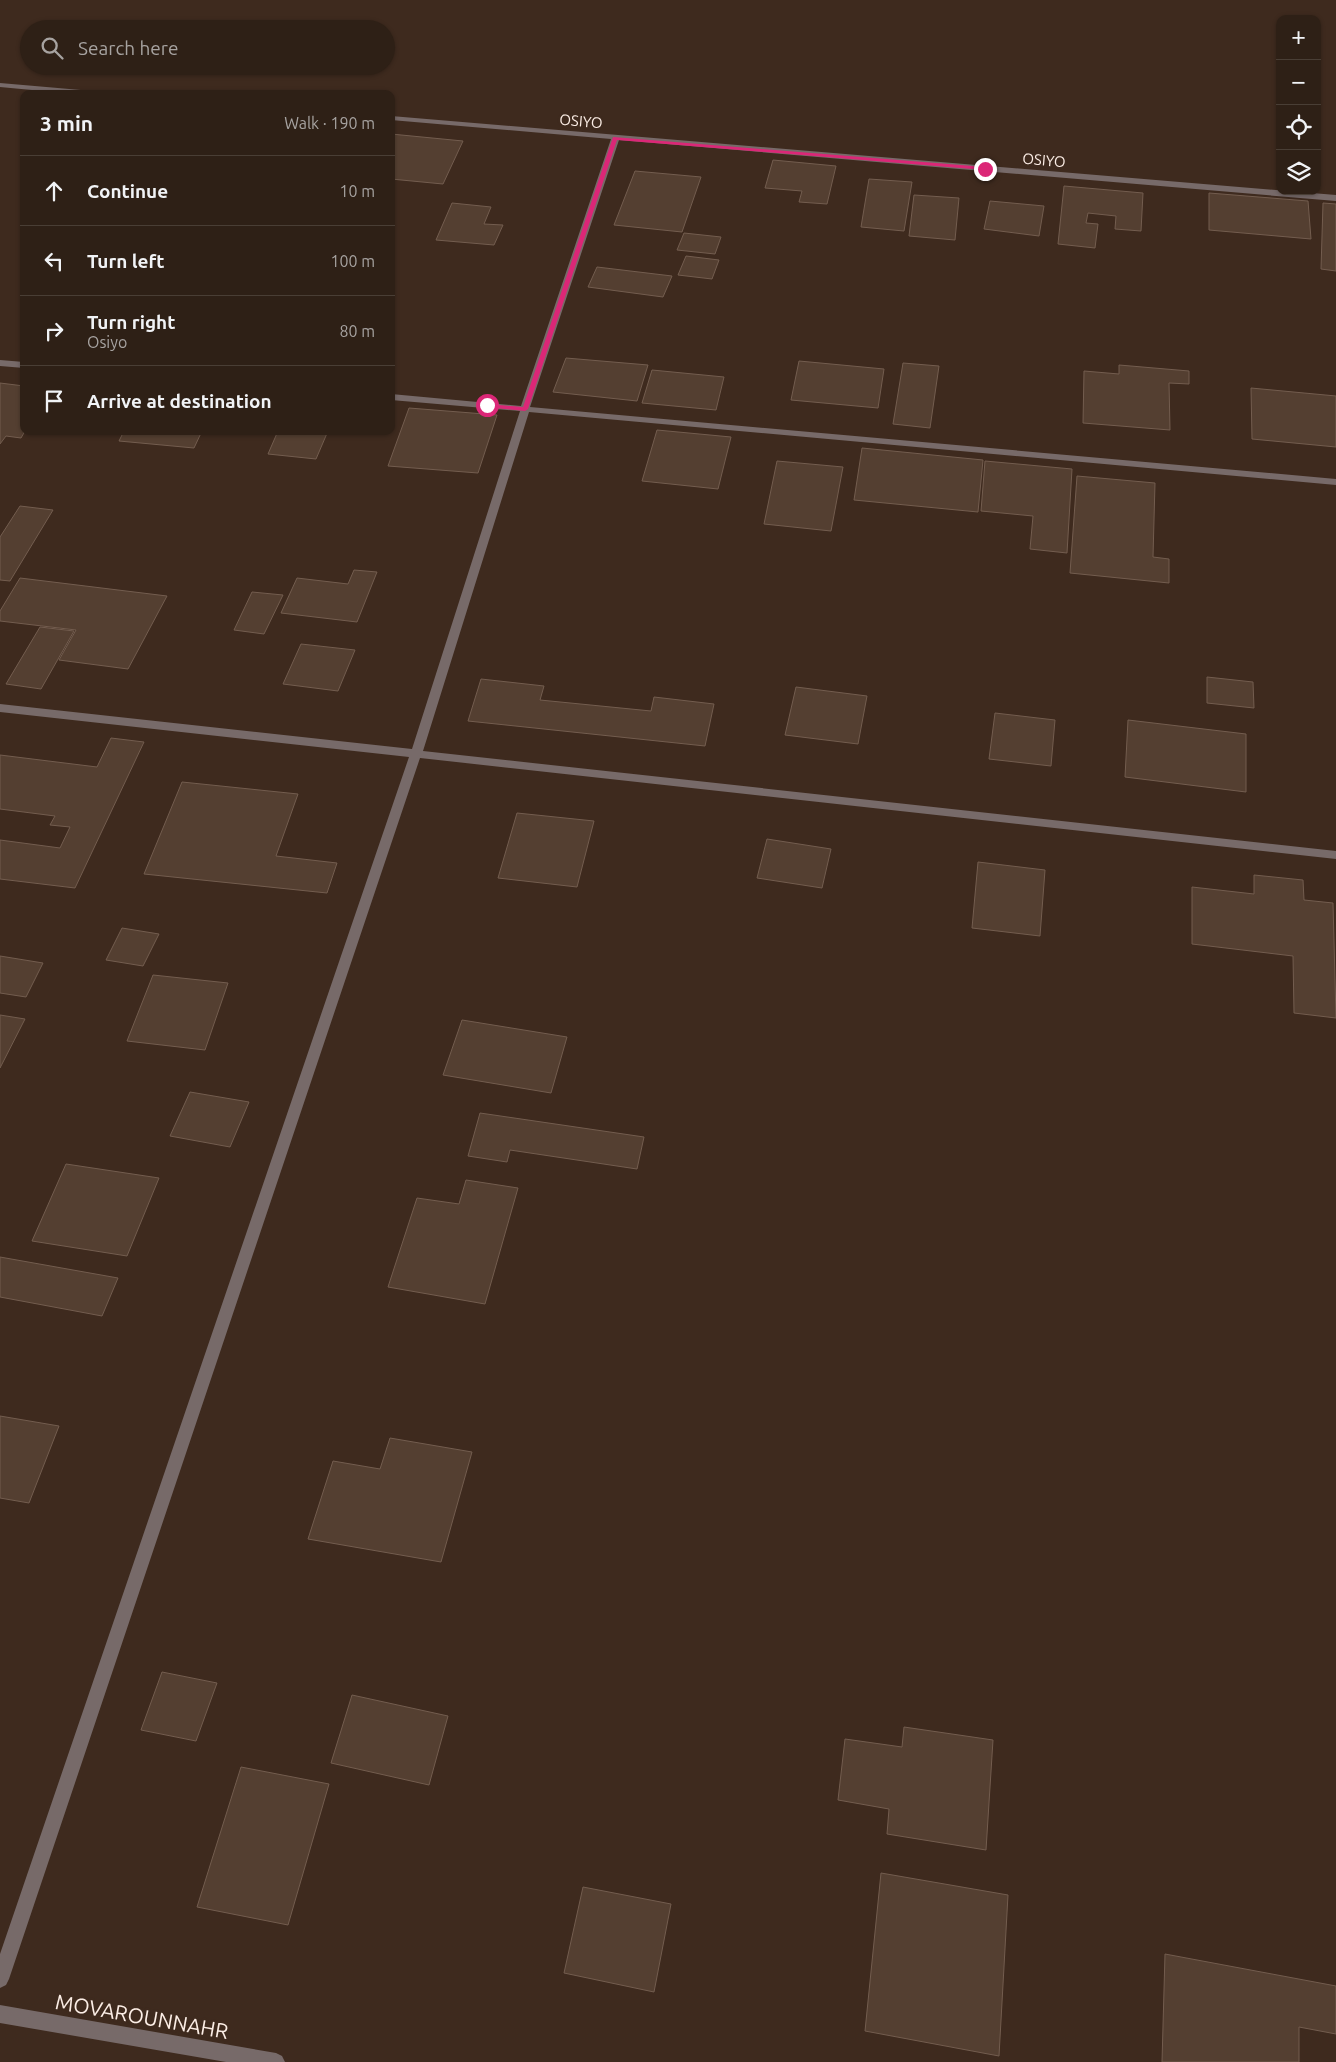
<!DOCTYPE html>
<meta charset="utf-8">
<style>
body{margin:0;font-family:Ubuntu,sans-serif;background:#3a2d23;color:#f1f3f6}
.controls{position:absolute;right:15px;top:15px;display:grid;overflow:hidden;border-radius:10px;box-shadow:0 1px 4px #0004}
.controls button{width:45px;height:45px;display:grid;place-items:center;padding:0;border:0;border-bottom:1px solid #493e35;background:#2e2016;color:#f1f3f6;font:25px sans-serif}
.stop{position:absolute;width:15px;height:15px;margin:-11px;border:4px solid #db2777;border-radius:50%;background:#fff}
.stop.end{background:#db2777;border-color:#fff;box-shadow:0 1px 5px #0008}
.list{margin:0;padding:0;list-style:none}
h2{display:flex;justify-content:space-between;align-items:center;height:65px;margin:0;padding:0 20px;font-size:21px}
h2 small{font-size:16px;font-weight:400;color:#a7a3a1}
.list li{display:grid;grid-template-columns:32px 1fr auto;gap:15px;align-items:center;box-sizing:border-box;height:70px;padding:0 20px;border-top:1px solid #493e35}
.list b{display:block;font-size:19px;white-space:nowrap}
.list p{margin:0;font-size:16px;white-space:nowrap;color:#a7a3a1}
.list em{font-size:16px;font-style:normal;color:#a7a3a1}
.icon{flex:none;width:28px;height:28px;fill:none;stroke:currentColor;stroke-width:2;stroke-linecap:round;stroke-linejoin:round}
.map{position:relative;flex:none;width:1336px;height:2062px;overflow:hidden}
.search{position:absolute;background:#2e2016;box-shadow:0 1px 4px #0004;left:20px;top:20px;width:375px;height:55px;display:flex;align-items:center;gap:12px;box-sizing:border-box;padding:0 18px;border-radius:28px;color:#a7a3a1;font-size:19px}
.panel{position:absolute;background:#2e2016;box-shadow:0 1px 4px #0004;left:20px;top:90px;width:375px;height:345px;border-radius:10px}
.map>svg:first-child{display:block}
</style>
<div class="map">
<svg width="1336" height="2062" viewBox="0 0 1336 2062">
<rect width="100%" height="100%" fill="#3e2a1e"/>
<g fill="#543f31" stroke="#735d4f">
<polygon points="391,134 463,141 443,184 391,179"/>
<polygon points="773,160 836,166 827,204 799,202 802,191 765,188"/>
<polygon points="635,171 701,177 682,232 614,225"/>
<polygon points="869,179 912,182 904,231 861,227"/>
<polygon points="1064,186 1143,193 1141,231 1115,229 1116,216 1088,213 1086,223 1098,224 1095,248 1058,244"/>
<polygon points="1209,193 1308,201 1311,239 1209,230"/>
<polygon points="914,195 959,198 955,240 909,236"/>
<polygon points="990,201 1044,206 1039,236 984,229"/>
<polygon points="452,203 491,207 484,224 503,225 494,245 436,240"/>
<polygon points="1323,203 1336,204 1336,271 1321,269"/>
<polygon points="684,233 721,237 715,254 677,250"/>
<polygon points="686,256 719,260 712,279 678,275"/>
<polygon points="597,267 672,276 663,297 588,287"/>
<polygon points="566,358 648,365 637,401 553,392"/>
<polygon points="799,361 884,369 878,408 791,400"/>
<polygon points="903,363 939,366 930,428 893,424"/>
<polygon points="1119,365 1189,371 1189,384 1169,383 1170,430 1083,423 1084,371 1119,374"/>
<polygon points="652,370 724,377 716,410 642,403"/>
<polygon points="0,383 24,386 25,431 21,438 6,436 0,444"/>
<polygon points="1251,388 1336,396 1336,447 1252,439"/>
<polygon points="409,408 497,415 478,473 388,466"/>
<polygon points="657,430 731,437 718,489 642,481"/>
<polygon points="124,431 202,431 194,448 119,441"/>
<polygon points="278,431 328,431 316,459 268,454"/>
<polygon points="862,448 983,460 978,512 854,500"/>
<polygon points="777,461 843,467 831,531 764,524"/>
<polygon points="985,461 1072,469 1067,553 1030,549 1033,516 981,511"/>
<polygon points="1077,476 1155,483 1153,557 1169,559 1169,583 1070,573"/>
<polygon points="20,506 53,510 10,581 0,580 0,537"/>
<polygon points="354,570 377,572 357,622 281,613 297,578 348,584"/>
<polygon points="20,578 167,596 128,669 59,660 76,630 0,621 0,611"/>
<polygon points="252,592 283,595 264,634 234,630"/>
<polygon points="40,627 74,631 41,689 6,684"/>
<polygon points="301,644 355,650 338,691 283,684"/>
<polygon points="1207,677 1253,682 1254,708 1207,703"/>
<polygon points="481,679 544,686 540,700 651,711 654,697 714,704 705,746 468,721"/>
<polygon points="796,687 867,696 858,744 785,735"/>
<polygon points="995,713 1055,720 1051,766 989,759"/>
<polygon points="1128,720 1246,734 1246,792 1125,777"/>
<polygon points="111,738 144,742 75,888 0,879 0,840 60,848 70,827 50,825 55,816 0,809 0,755 97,767"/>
<polygon points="182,782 298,794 276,856 337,863 327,893 144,874"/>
<polygon points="517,813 594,821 577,887 498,878"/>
<polygon points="767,839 831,849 822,888 757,878"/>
<polygon points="978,862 1045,870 1040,936 972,928"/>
<polygon points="1254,875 1303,880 1304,900 1333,903 1336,1018 1294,1013 1293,956 1192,944 1192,887 1254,894"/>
<polygon points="122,928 159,934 143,966 106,960"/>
<polygon points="0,956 43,963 26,997 0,993"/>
<polygon points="153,975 228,983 205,1050 127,1041"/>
<polygon points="0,1015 25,1019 0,1068"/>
<polygon points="462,1020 567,1037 551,1093 443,1075"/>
<polygon points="190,1092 249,1102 230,1147 170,1136"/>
<polygon points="480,1113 644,1137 637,1169 510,1150 507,1162 468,1156"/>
<polygon points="66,1164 159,1178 127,1256 32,1241"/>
<polygon points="466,1180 518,1188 485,1304 388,1287 417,1198 459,1204"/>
<polygon points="0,1257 118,1278 102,1316 0,1297"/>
<polygon points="0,1416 59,1426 29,1503 0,1498"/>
<polygon points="390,1438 472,1452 441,1562 308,1539 333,1461 380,1469"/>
<polygon points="162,1672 217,1683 196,1741 141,1730"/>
<polygon points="352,1695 448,1716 429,1785 331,1763"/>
<polygon points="904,1727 993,1740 986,1850 887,1834 889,1809 838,1800 845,1739 902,1747"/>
<polygon points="241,1767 329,1784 288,1925 197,1907"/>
<polygon points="881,1873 1008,1895 999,2056 865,2031"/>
<polygon points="583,1887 671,1904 654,1992 564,1973"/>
<polygon points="1165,1954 1336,1986 1336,2034 1299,2027 1299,2062 1162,2062"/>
</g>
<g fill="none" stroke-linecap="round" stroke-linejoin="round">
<g fill="#776a69" fill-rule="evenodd">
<polygon points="0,83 104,92 108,94 74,94 0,87"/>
<polygon points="391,116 1336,195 1336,201 619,140 530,407 1336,479 1336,485 529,412 423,751 1336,851 1336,859 420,758 9,1979 6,1985 0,1988 0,1954 409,757 0,712 0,704 412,749 520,411 391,400 391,394 521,406 611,139 391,120"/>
<polygon points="0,360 24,362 24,368 0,366"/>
<polygon points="0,2005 276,2053 282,2056 285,2062 226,2062 0,2023"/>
</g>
</g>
<polygon fill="#db2777" points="613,137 985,167 988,169 985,170 617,140 528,409 525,411 485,407 487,404 523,407"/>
<g text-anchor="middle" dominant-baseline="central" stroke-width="5" stroke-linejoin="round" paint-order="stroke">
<g font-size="15" fill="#fceee6" stroke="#3e2a1e">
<text transform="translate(581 121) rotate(5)">OSIYO</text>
<text transform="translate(1044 160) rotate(5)">OSIYO</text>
</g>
<g font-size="21" fill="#fceee6" stroke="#3e2a1e">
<text transform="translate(142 2016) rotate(10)">MOVAROUNNAHR</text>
</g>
</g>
</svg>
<div class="controls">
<button>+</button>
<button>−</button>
<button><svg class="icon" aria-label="locate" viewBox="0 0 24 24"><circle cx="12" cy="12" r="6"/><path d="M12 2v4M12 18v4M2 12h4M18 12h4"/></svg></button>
<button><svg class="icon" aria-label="layers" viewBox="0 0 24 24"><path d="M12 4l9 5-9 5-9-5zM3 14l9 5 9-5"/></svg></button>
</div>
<div class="stop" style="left:487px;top:405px"></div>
<div class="stop end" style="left:985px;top:169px"></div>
<div class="search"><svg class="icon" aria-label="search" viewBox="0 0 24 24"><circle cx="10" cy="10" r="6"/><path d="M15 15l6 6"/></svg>Search here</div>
<section class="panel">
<h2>3 min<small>Walk · 190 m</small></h2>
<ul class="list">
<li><svg class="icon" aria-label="ahead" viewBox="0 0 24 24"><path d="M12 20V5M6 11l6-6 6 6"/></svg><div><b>Continue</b></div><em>10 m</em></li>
<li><svg class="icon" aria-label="left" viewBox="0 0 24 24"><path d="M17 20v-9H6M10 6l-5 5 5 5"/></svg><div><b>Turn left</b></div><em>100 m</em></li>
<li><svg class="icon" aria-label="right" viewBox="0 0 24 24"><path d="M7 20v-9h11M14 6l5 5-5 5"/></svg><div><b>Turn right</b><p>Osiyo</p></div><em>80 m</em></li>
<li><svg class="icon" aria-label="arrive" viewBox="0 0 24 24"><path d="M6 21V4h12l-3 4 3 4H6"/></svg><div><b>Arrive at destination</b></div></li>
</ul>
</section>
</div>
